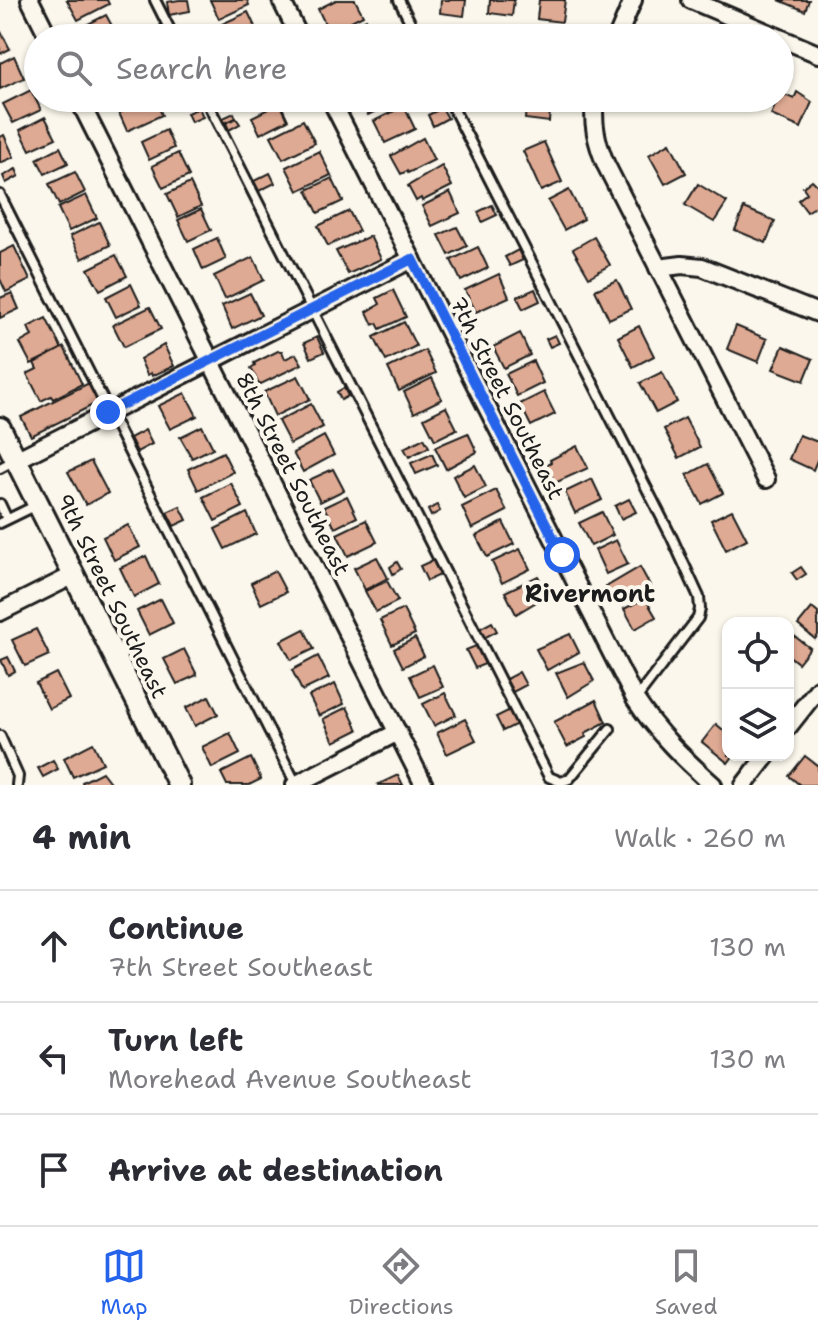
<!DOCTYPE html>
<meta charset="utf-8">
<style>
body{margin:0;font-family:"Shantell Sans",sans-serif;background:#f2f2f3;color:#2b2b33}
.controls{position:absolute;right:24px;bottom:24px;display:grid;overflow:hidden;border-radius:16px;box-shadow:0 2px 6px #0004}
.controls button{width:72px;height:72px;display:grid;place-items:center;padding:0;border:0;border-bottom:2px solid #e1e1e2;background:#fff;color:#2b2b33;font:40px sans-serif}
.stop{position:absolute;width:24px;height:24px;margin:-18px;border:6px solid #2563eb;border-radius:50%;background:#fff}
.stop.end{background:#2563eb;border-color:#fff;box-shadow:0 2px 8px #0008}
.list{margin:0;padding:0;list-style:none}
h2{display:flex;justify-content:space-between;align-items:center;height:104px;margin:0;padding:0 32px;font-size:34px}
h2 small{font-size:26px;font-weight:400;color:#7c7c81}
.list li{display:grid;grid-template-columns:52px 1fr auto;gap:24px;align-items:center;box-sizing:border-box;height:112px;padding:0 32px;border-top:2px solid #e1e1e2}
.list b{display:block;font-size:30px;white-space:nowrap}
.list p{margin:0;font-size:26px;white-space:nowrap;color:#7c7c81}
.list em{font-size:26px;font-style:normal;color:#7c7c81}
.icon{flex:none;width:44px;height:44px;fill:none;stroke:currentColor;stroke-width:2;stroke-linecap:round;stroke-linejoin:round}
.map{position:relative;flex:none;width:818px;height:785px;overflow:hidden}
.search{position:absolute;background:#fff;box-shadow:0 2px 6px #0004;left:24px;right:24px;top:24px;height:88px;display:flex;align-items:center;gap:20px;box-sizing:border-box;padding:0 28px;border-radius:44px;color:#7c7c81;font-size:30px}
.sheet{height:440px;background:#fff}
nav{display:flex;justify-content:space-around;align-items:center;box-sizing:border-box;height:112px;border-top:2px solid #e1e1e2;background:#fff;font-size:22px;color:#7c7c81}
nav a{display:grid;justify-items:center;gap:4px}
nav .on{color:#2563eb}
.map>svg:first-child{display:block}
</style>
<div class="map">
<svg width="818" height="785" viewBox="0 0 818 785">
<rect width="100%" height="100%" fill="#fbf7ec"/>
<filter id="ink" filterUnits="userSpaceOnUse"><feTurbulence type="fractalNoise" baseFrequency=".0125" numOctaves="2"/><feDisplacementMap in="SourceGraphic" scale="16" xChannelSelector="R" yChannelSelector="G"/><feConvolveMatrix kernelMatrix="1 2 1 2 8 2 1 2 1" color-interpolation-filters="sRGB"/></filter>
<g filter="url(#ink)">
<g fill="#dfaa93" stroke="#1c1c1c" stroke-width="2">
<polygon points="67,0 107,0 109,4 78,20"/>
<polygon points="179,0 188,0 190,11 169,15 167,2"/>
<polygon points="210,0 247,0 249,5 219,19"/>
<polygon points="336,0 355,0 363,15 334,30 333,28 328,30 318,9"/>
<polygon points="441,0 466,0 464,16 440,13"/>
<polygon points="490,0 514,0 512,16 489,13"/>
<polygon points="539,0 565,0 562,22 537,19"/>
<polygon points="779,0 809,0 805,11"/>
<polygon points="248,12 258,33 247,38 229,38 222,24"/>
<polygon points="106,15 117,35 111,38 87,38 82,27"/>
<polygon points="366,19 376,38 334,38 336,35"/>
<polygon points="0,30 10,49 0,54"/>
<polygon points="14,56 24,78 0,89 0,63"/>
<polygon points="31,90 41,110 13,123 3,104"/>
<polygon points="797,92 812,102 801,128 771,115 780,93 794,99"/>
<polygon points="155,98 162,115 127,131 119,113"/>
<polygon points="360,98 394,98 395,102 368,115"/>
<polygon points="527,98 551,98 549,122 525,119"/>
<polygon points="730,98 761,98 756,109"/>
<polygon points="280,103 288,120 260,134 252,117"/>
<polygon points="404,106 415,129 385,143 374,121"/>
<polygon points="199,108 203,117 191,122 187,113"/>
<polygon points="442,108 448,118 433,126 428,115"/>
<polygon points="234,113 236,118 225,123 223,118"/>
<polygon points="45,117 56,138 30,150 20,130"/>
<polygon points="236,118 240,124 229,130 226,123"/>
<polygon points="303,120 315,143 283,159 271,136"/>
<polygon points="166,130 174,148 149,160 141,142"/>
<polygon points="4,135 14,157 0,163 0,137"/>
<polygon points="423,138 434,160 408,173 407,171 401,174 391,156"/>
<polygon points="544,142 562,182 541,191 523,151"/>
<polygon points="670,143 686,173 665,184 649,155"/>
<polygon points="60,147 68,163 45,174 37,159"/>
<polygon points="319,151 331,175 298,191 286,167"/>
<polygon points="178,153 189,176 163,188 152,166"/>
<polygon points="442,166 452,186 422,201 421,198 416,201 408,186"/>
<polygon points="16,169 19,176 6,183 3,176"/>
<polygon points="75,172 85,192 59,205 49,184"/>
<polygon points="270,173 275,183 259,191 254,181"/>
<polygon points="332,178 343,201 318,213 307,190"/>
<polygon points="812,180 818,186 818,205 807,212 798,200 807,193 803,187"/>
<polygon points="190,183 201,206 178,217 167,194"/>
<polygon points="698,184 727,202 714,222 685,205"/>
<polygon points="569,190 584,219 564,230 548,201"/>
<polygon points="450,192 460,213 432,226 422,206"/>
<polygon points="86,195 97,218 69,231 58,208"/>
<polygon points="492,205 497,215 482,222 478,212"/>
<polygon points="744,208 775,221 766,243 735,230"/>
<polygon points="201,209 211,230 188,241 178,220"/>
<polygon points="349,211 359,231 328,246 318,226"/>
<polygon points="99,222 110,245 82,259 70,236"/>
<polygon points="457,227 467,246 449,255 439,235"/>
<polygon points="370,236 381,259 348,274 336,251"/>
<polygon points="594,237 610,265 589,277 573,249"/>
<polygon points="217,238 226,259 203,270 194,249"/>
<polygon points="14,246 30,280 6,292 0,279 0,253"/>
<polygon points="478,247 488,268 461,281 451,260"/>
<polygon points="518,250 523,260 510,266 505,257"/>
<polygon points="116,255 127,276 100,290 88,269"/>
<polygon points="253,257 264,280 225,299 214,276"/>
<polygon points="499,274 509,297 476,312 465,290"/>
<polygon points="617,280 631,309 609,319 595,290"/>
<polygon points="131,284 141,305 116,317 106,297"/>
<polygon points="535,289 540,301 523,309 517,297"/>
<polygon points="393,290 406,317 380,329 377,323 373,325 367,312 380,304 377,298"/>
<polygon points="12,293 19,309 0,318 0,298"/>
<polygon points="250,293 261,315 232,329 222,306"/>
<polygon points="150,307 161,329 124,347 113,325"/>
<polygon points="46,318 62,349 31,364 20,343 32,336 28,327"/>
<polygon points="404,322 416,346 386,361 374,337"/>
<polygon points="639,326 654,356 633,367 618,337"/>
<polygon points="736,326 767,339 758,362 727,349"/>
<polygon points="520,333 530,355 504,368 493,347"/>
<polygon points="555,335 559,343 550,347 546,339"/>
<polygon points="317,337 324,352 311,358 304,343"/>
<polygon points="164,345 174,366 152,376 151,373 147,375 140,359"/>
<polygon points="783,346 813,359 804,381 773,369"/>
<polygon points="64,347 82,384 53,399 51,396 41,401 27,374 37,369 34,363"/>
<polygon points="425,350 436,373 399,391 388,368"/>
<polygon points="278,351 282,351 285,359 296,354 302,364 259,385 251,368 255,365 254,363"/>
<polygon points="533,361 543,383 517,396 506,374"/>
<polygon points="662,372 677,402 656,413 640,383"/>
<polygon points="298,376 310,399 275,416 264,392"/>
<polygon points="432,378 442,399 414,413 404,392"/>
<polygon points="89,383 99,402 31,436 21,417"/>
<polygon points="344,388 348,396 341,400 337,392"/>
<polygon points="544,392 555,414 531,426 520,404"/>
<polygon points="185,393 197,416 170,429 158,406"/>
<polygon points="311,404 323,427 290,444 278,421"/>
<polygon points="446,407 457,429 435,440 424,418"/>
<polygon points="685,418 700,447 679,458 664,429"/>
<polygon points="202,426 213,448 192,458 180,437"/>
<polygon points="145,430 152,444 137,452 130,438"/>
<polygon points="468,433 477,452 446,469 435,447"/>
<polygon points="799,435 818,442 818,458 813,470 789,459"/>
<polygon points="324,436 334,455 303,472 293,453"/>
<polygon points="424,438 429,447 409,457 404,448"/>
<polygon points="577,446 588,468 555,483 546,465 551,462 550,460"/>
<polygon points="223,452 233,472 198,490 188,469"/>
<polygon points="432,454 437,465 416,474 411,463"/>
<polygon points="91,461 108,493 86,505 68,472"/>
<polygon points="708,464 723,493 702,504 687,475"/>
<polygon points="475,465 486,487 464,498 453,476"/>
<polygon points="333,469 344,490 320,502 309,480"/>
<polygon points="592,479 602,500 575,513 565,492"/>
<polygon points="231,483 243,507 215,521 203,497"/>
<polygon points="496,490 507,511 472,529 462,507"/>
<polygon points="347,496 357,517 335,528 324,507"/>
<polygon points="629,499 636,512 621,519 615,506"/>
<polygon points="437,505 440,511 431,516 428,510"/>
<polygon points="180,506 187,520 174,526 167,512"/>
<polygon points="732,510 747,539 726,550 711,520"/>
<polygon points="602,512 613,535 591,546 579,523"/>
<polygon points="247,513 256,534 225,549 215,529"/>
<polygon points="366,520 377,542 348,556 337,534"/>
<polygon points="503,522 514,544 487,557 476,536"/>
<polygon points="128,525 140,547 114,560 103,537"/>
<polygon points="616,540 628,564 606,574 595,550"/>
<polygon points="520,549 530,569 502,583 492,562"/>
<polygon points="146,556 159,584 134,597 120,568"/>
<polygon points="377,557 388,578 365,590 354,568"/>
<polygon points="433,560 440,575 427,581 420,566"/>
<polygon points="397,562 401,569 393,574 390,567"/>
<polygon points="640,567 651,587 615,604 606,587"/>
<polygon points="801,567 806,574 797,580 792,573"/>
<polygon points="275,571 286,592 261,604 251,583"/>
<polygon points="538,576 548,595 516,614 505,592"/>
<polygon points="387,581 398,601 376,612 365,591"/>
<polygon points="645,598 656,617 635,629 624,609"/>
<polygon points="161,599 173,623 149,635 137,611"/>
<polygon points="812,608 818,613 818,635 815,639 798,625"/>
<polygon points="403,609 415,634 392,645 380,620"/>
<polygon points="492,622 497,631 484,638 479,629"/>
<polygon points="36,629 49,655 25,666 12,640"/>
<polygon points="304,629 314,649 291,660 281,641"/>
<polygon points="570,634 579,652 547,670 536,649"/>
<polygon points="793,635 810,648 798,663 788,655 788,640"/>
<polygon points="415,638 424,656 403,667 394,649"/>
<polygon points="476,646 485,664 475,668 466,650"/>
<polygon points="184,649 197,675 177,684 164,659"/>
<polygon points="318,656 329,678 302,691 292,670"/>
<polygon points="8,657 15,671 8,675 1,660"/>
<polygon points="584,662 594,681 568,697 556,673"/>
<polygon points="433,665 443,687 420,697 410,676"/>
<polygon points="519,672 526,685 513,692 506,679"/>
<polygon points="56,673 69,699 49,709 36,683"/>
<polygon points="335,684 344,704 319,716 309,696"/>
<polygon points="445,693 456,715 434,726 423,704"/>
<polygon points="209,696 218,714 195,726 186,708"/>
<polygon points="596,700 606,722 585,733 586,737 567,747 554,722"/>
<polygon points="347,707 358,730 334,742 323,719"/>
<polygon points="510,710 517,724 503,731 496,717"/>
<polygon points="465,719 476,740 447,754 437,733"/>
<polygon points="716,724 728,734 728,755 734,755 728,763 702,742"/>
<polygon points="230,733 240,754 212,768 202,747"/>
<polygon points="93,743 103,763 73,777 64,758"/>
<polygon points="805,756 818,766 818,785 800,785 789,776"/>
<polygon points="251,758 261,779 249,785 227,785 221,773"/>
<polygon points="53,760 58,769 43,777 38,768"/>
<polygon points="102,772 112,785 83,785 82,782"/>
<polygon points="398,775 403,785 377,785"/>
</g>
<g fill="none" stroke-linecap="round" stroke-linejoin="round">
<defs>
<g id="service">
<polyline points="155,0 174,38"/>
<polyline points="399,0 418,38"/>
<polyline points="205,98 549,777 561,782 569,779 610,729"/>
<polyline points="448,98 672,538 699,597 700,609 698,618 636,699"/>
<polyline points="0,195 296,784"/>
<polyline points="0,468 15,460"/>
<polyline points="0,504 7,519"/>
<polyline points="0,523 39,504"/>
<polyline points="0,736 18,776 17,785"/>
</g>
<g id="minor">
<polyline points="30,0 49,38"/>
<polyline points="281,0 300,38"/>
<polyline points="691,0 818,54"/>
<polyline points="617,38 633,0"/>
<polyline points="78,98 424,785"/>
<path d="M330 98 635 699C658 734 682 757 713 785"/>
<path d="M595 98C592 123 596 141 606 165L766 479"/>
<polyline points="658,268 682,265 702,267 818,313"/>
<polyline points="16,460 412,259"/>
<polyline points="0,612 74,575"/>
<polyline points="788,727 818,689"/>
<polyline points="295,785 398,732"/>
<polyline points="744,785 767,755"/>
</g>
<polyline id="tertiary" points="0,428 179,785"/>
</defs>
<use href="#service" stroke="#1c1c1c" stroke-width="14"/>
<use href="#minor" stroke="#1c1c1c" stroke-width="22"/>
<use href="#tertiary" stroke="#1c1c1c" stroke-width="26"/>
<use href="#service" stroke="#fbf7ec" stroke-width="8"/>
<use href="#minor" stroke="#fbf7ec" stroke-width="16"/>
<use href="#tertiary" stroke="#fbf7ec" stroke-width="20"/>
</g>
</g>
<g fill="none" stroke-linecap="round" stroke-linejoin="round" filter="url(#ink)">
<polyline stroke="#2563eb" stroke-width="10" points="108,412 412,259 562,555"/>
</g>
<g text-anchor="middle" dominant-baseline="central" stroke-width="8" stroke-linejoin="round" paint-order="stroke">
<g font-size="22" fill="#1c1c1c" stroke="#fbf7ec">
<text transform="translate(507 398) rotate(63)">7th Street Southeast</text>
<text transform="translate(293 474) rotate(63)">8th Street Southeast</text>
<text transform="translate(112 596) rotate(64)">9th Street Southeast</text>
</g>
<g font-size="24" font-weight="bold" fill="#1c1c1c" stroke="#fbf7ec">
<text x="590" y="594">Rivermont</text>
</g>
</g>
</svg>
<div class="controls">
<button><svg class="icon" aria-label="locate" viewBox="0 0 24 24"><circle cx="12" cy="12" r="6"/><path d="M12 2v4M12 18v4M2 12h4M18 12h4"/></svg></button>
<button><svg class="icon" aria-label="layers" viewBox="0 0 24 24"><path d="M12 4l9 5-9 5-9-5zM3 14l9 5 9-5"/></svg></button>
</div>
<div class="stop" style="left:562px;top:555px"></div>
<div class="stop end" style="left:108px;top:412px"></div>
<div class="search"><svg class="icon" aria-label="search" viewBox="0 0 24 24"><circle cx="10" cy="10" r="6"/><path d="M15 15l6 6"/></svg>Search here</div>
</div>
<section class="sheet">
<h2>4 min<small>Walk · 260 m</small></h2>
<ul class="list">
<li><svg class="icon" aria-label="ahead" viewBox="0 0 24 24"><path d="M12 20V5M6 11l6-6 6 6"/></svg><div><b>Continue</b><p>7th Street Southeast</p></div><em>130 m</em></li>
<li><svg class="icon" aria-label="left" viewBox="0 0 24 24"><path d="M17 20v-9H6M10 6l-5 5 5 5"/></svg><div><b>Turn left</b><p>Morehead Avenue Southeast</p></div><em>130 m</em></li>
<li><svg class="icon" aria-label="arrive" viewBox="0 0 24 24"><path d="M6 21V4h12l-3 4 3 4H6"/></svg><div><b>Arrive at destination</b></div></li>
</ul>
</section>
<nav>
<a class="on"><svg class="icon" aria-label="map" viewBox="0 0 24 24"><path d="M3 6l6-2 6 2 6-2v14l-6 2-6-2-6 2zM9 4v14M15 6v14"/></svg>Map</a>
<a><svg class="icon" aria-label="directions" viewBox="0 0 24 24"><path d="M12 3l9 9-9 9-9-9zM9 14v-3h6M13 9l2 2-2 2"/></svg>Directions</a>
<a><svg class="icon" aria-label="saved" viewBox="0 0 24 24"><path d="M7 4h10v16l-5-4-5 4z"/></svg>Saved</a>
</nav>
